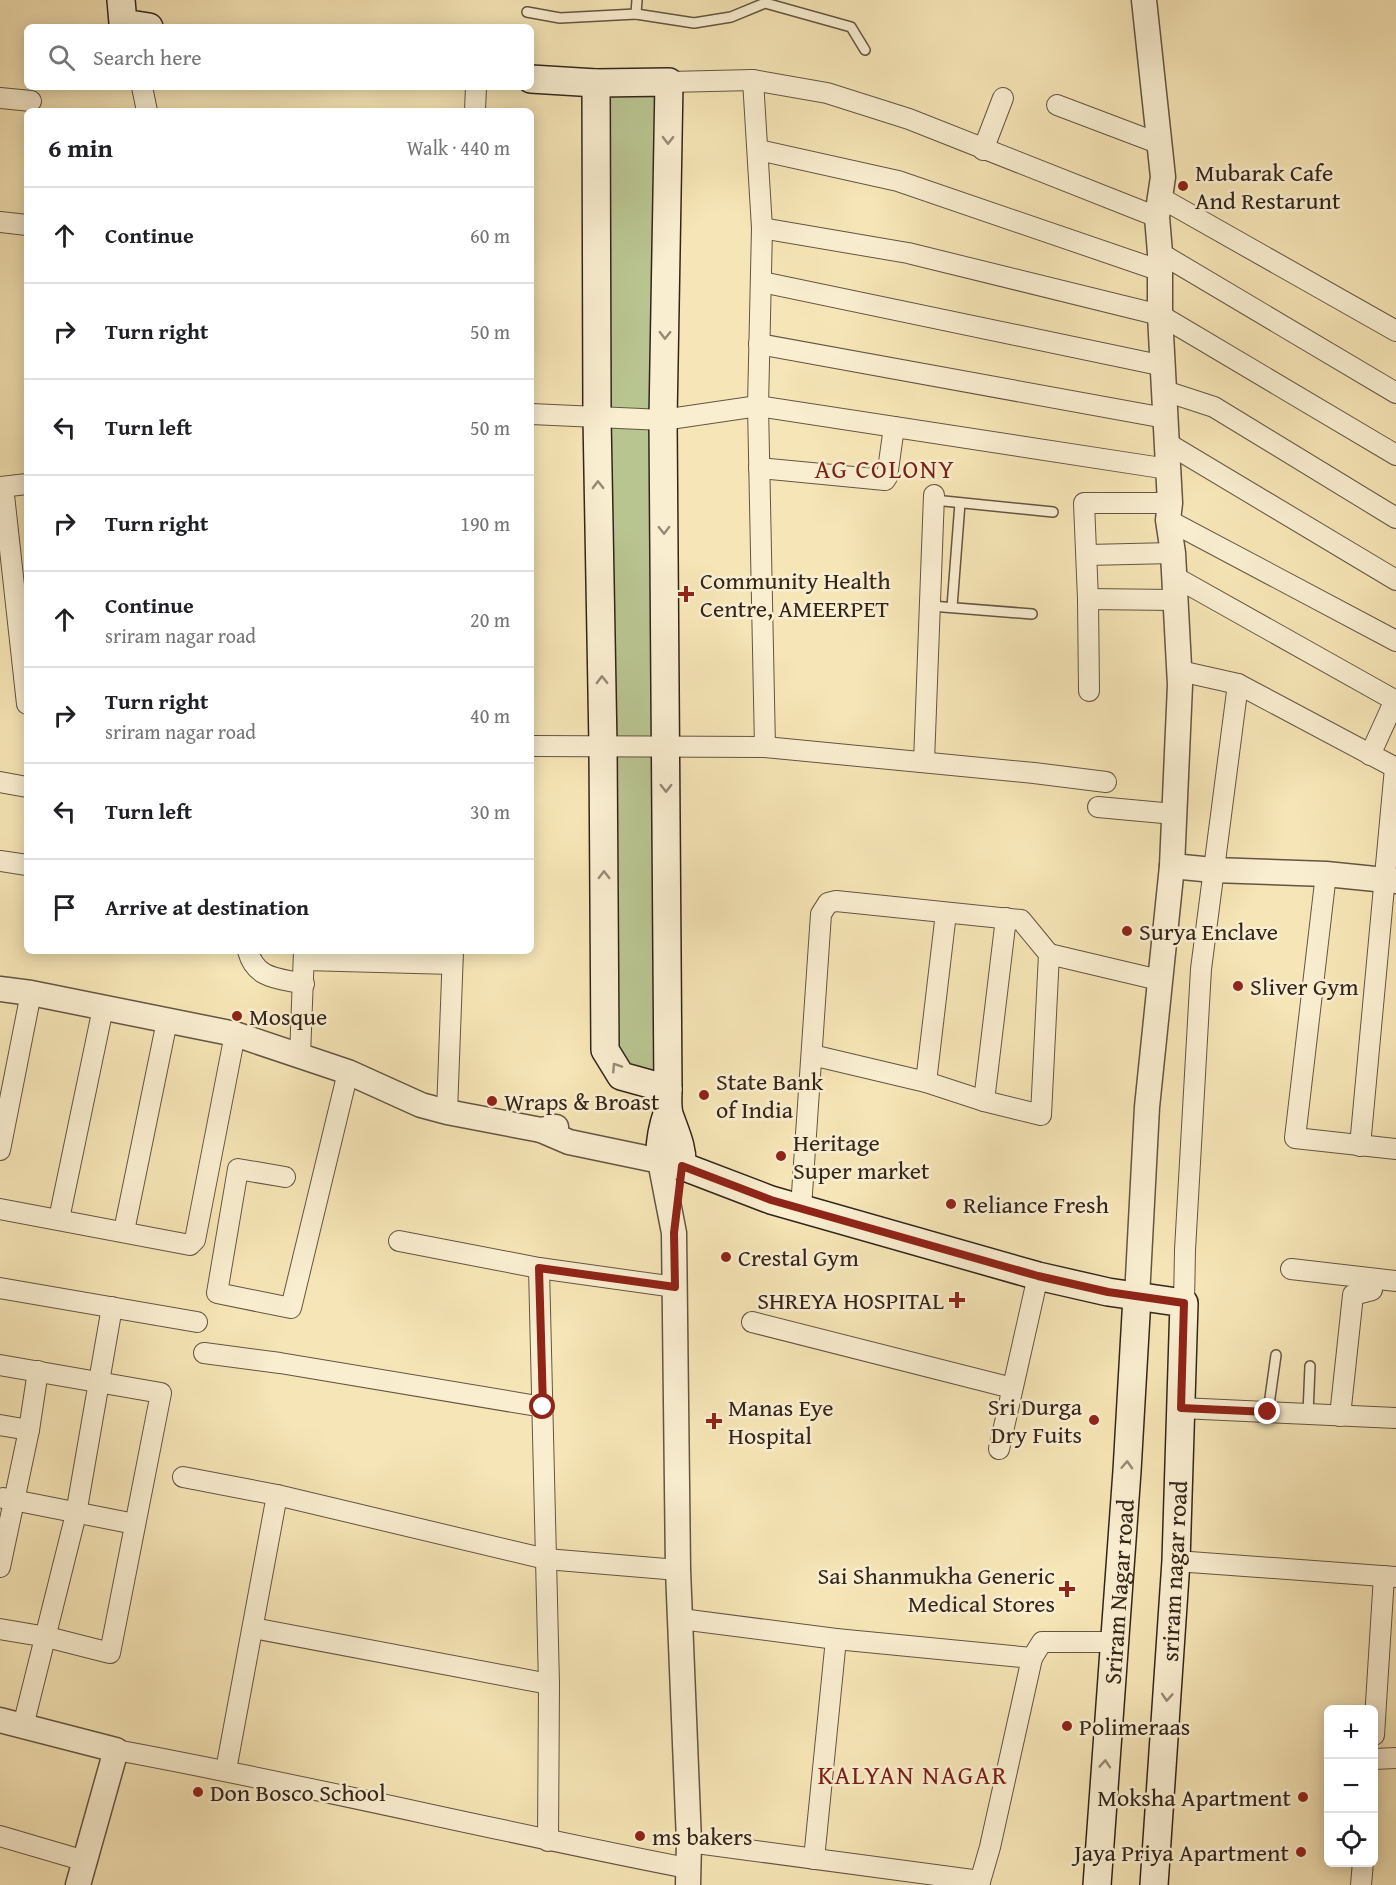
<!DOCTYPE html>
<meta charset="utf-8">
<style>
body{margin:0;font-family:"Gentium Book Plus",serif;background:#f2f2f2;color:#202124}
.controls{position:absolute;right:18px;bottom:18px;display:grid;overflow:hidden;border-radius:9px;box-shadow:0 3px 15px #0003}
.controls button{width:54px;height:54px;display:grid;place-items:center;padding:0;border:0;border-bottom:2px solid #e0e0e0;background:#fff;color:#202124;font:30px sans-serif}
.stop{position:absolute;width:18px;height:18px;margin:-14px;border:4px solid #8f2418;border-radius:50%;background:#fff}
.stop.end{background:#8f2418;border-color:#fff;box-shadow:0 2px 6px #0008}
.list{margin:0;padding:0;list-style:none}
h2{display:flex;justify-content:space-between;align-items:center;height:78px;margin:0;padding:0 24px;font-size:26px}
h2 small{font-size:20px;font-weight:400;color:#757577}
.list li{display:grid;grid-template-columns:39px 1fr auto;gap:18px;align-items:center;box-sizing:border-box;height:96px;padding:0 24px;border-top:2px solid #e0e0e0}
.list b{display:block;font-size:22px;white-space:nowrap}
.list p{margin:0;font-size:20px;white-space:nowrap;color:#757577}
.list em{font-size:20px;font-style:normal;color:#757577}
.icon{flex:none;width:33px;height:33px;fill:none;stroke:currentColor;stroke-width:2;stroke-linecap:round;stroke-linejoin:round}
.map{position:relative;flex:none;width:1396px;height:1885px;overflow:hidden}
.search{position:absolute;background:#fff;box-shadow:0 3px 15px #0003;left:24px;top:24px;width:510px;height:66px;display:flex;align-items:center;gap:15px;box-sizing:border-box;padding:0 21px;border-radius:9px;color:#757577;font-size:22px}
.panel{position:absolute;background:#fff;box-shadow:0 3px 15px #0003;left:24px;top:108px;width:510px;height:846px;border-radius:9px}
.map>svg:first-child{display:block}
</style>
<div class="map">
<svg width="1396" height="1885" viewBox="0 0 1396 1885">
<rect width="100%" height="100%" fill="#f6e5b6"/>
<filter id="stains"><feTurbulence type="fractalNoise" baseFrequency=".00333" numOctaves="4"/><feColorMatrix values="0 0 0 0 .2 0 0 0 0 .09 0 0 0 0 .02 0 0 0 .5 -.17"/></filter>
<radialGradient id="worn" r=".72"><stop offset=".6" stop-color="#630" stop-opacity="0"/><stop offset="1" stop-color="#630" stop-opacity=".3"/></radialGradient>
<polygon fill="#b9c591" stroke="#767556" stroke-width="1.5" points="669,82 668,1089 605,1050 596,83"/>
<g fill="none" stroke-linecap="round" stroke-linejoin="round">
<defs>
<g id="service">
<polyline points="637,0 636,14 694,23 731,17 765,3 851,27 865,50"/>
<polyline points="527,12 560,18 636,14"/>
<polyline points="934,500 1053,512"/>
<polyline points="931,606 1032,614"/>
<polyline points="952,607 960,503"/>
<polyline points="1268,1412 1276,1355"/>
<polyline points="1308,1414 1310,1366"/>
</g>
<g id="minor">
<polyline points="753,80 762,228 758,406 765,747"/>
<polyline points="669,82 753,80 827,93 909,119 1157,217"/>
<polyline points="142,87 147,111"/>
<polyline points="0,98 31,101"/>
<polyline points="1057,105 1160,144"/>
<polyline points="475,111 476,87"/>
<polyline points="759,150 898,181 1161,271"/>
<polyline points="983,150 1003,98"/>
<polyline points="1161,198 1396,331"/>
<polyline points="0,222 27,225"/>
<polyline points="762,228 908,253 1160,315 1396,455"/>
<polyline points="1160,253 1396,393"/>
<polyline points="762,282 1164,366"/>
<polyline points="759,344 1165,418"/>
<polyline points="1165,391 1214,407 1396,518"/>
<polyline points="531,414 663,420 758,406 1168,469"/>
<polyline points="1167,443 1396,580"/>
<polyline points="759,468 885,480 887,477 894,427"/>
<polyline points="0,487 27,484"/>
<polyline points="0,488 4,495 27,704"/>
<polyline points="1168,520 1396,641"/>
<polyline points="1087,555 1173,553"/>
<polyline points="1175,577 1396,701"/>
<polyline points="1088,599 1174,600"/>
<polyline points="1180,671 1238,684 1396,768"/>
<polyline points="1089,691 1088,599 1084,503 1170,503"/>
<polyline points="531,746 765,747 1034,773 1106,782"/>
<polyline points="1370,755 1395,700"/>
<polyline points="924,762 934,495"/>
<polyline points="0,782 27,787"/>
<polyline points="1098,807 1174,814"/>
<polyline points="0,861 27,865"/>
<polyline points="1326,874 1295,1138 1396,1149"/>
<path d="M248 951C256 980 279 978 304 984"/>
<polyline points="1049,954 1159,980"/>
<polyline points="304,960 452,964"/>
<polyline points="300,1056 304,951"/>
<polyline points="926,1082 946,913"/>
<polyline points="984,1101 1006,918"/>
<polyline points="447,1112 453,951"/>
<polyline points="1360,1146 1395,768"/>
<polyline points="0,1150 31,993"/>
<polyline points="285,1177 238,1169 217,1293 291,1308 348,1072"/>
<polyline points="801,1208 821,914 828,903 836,901 1021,920 1049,954 1041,1115 984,1101 926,1082 812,1055"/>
<polyline points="0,1209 190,1245 195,1240 235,1034"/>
<polyline points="59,1219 103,1008"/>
<polyline points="124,1231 167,1021"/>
<polyline points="399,1241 539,1268 675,1287"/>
<polyline points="539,1268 549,1684 548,1841"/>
<polyline points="1291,1269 1396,1281"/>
<polyline points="0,1288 197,1322"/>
<polyline points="1184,1303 1185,1250 1201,969 1238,684"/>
<polyline points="752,1322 1012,1388"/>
<polyline points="204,1353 280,1363 543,1407"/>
<polyline points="0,1365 161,1393 110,1653 47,1637 0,1629"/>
<polyline points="1181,1408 1396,1418"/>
<polyline points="1340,1416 1353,1295 1372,1290"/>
<polyline points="0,1425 29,1430"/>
<polyline points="999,1449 1038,1276"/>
<polyline points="183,1477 277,1495 546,1559 678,1570"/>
<polyline points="3,1498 135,1524"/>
<polyline points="1176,1561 1396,1577"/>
<polyline points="0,1567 29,1430 38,1371"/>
<polyline points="681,1619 836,1639 1032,1658 990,1847 979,1885"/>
<polyline points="253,1628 549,1684"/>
<polyline points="1032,1658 1042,1642 1114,1642"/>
<polyline points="23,1726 76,1514 112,1307"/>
<polyline points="1374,1735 1384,1576"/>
<path d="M116 1750C307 1785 496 1831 687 1868"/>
<polyline points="1374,1759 1396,1758"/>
<polyline points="226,1770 277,1495"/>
<polyline points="0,1836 85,1861"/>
<polyline points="689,1842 980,1881"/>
<polyline points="814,1859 836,1639"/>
<polyline points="1361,1885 1363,1862"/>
</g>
<g id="tertiary">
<polyline points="1172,866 1213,870 1326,874 1396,881"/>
<polyline points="0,989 31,993 235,1034 348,1072 421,1105 447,1112 541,1130 556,1127"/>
<polyline points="541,1130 569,1142 660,1161 674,1233 678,1570 689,1842 688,1885"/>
<polyline points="1137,1297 1147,1107 1172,866 1180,685 1173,553 1168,520 1170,503 1160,315 1160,253 1157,217 1163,177 1144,0"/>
<polyline points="0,1720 116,1750 78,1885"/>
</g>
<g id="secondary">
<polyline points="121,0 123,23 149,27"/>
<path d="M531 79 596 83 669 82 663 420 668 1089C668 1097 667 1106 669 1114 675 1132 683 1147 682 1166"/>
<polyline points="596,83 597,417 603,746 605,1050 621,1076 668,1089"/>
<path d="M668 1111C662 1128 659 1143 660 1161L682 1166 771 1200 1038 1276 1108 1292 1184 1303 1176 1561 1154 1885"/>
<path id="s1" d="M1097 1885 1127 1471 1137 1297"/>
</g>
</defs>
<use href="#service" stroke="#645542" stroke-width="12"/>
<use href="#minor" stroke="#645542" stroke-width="22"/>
<use href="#tertiary" stroke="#645542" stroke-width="27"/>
<use href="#secondary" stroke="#33251b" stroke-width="30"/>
<use href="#service" stroke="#f9eed0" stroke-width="9"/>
<use href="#minor" stroke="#f9eed0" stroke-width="20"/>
<use href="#tertiary" stroke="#f9eed0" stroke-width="24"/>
<use href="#secondary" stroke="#f9eed0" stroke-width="27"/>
</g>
<defs><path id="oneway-chevron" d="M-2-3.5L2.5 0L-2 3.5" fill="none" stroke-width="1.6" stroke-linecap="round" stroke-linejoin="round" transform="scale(1.5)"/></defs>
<g stroke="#968a76">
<use href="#oneway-chevron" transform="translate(668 140) rotate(91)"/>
<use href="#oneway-chevron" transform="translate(665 335) rotate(91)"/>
<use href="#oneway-chevron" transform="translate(598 485) rotate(-91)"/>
<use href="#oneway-chevron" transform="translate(664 530) rotate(89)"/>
<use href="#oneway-chevron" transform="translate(602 680) rotate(-91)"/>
<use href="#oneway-chevron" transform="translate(666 788) rotate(90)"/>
<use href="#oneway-chevron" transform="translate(604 875) rotate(-90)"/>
<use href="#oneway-chevron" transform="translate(616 1067) rotate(-123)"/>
<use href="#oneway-chevron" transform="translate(1127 1465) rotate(-87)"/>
<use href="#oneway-chevron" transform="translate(1167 1697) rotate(94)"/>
<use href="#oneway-chevron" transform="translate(1105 1764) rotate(-86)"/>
</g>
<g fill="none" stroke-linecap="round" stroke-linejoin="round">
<polyline stroke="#8f2418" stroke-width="8" points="543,1407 539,1268 675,1287 674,1233 682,1166 771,1200 1038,1276 1108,1292 1184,1303 1181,1408 1268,1412"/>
</g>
<g fill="#8f2418" stroke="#f9eed0" stroke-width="2">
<circle cx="1183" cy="186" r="6"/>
<path d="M683 585h6v6h6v6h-6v6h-6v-6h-6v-6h6z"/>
<circle cx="1127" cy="931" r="6"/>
<circle cx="1238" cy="986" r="6"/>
<circle cx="237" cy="1016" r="6"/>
<circle cx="704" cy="1095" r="6"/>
<circle cx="492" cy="1101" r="6"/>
<circle cx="781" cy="1156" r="6"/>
<circle cx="951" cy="1204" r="6"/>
<circle cx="726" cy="1257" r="6"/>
<path d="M954 1291h6v6h6v6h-6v6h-6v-6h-6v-6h6z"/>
<circle cx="1094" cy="1420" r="6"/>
<path d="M711 1412h6v6h6v6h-6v6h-6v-6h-6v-6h6z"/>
<path d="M1064 1580h6v6h6v6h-6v6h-6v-6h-6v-6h6z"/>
<circle cx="1067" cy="1726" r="6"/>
<circle cx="198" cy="1792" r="6"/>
<circle cx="1303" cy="1797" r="6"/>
<circle cx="640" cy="1836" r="6"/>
<circle cx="1301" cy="1852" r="6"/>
</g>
<g text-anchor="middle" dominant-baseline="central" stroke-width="5" stroke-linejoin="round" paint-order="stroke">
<g font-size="24" fill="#33251b" stroke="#f9eed0" text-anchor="start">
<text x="1195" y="172">Mubarak Cafe<tspan x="1195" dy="28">And Restarunt</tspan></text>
<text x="700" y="580">Community Health<tspan x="700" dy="28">Centre, AMEERPET</tspan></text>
<text x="1139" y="931">Surya Enclave</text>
<text x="1250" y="986">Sliver Gym</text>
<text x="249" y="1016">Mosque</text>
<text x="716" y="1081">State Bank<tspan x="716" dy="28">of India</tspan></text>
<text x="504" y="1101">Wraps &amp; Broast</text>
<text x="793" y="1142">Heritage<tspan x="793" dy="28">Super market</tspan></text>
<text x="963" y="1204">Reliance Fresh</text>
<text x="738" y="1257">Crestal Gym</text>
<text x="944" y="1300" text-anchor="end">SHREYA HOSPITAL</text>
<text x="1082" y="1406" text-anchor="end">Sri Durga<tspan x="1082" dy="28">Dry Fuits</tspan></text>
<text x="728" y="1407">Manas Eye<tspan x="728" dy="28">Hospital</tspan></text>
<text x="1055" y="1575" text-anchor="end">Sai Shanmukha Generic<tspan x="1055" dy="28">Medical Stores</tspan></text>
<text x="1079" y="1726">Polimeraas</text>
<text x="210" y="1792">Don Bosco School</text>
<text x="1291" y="1797" text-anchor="end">Moksha Apartment</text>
<text x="652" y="1836">ms bakers</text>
<text x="1289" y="1852" text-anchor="end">Jaya Priya Apartment</text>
</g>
<g font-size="24" fill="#33251b" stroke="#f9eed0">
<text transform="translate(1174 1571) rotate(-87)">sriram nagar road</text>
<text stroke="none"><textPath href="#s1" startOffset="294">Sriram Nagar road</textPath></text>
</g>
<g font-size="26" letter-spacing="1.5" fill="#7a1f14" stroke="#f9eed0">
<text x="885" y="468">AG COLONY</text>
<text x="913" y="1774">KALYAN NAGAR</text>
</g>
</g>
<rect width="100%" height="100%" filter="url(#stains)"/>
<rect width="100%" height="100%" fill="url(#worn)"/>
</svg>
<div class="controls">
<button>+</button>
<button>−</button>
<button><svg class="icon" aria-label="locate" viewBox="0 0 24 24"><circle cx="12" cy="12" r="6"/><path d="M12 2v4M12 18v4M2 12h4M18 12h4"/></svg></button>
</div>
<div class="stop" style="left:543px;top:1407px"></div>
<div class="stop end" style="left:1268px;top:1412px"></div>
<div class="search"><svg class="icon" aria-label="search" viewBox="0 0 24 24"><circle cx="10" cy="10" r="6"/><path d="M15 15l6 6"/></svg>Search here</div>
<section class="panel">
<h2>6 min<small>Walk · 440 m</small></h2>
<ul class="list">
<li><svg class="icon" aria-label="ahead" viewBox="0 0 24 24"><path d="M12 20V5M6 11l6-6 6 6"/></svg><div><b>Continue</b></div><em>60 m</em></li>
<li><svg class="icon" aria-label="right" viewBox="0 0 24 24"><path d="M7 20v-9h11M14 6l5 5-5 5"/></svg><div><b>Turn right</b></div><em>50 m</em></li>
<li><svg class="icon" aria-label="left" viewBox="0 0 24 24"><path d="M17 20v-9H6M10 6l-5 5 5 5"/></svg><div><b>Turn left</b></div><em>50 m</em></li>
<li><svg class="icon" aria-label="right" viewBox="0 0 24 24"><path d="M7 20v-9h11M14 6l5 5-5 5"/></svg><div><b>Turn right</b></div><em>190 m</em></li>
<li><svg class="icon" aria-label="ahead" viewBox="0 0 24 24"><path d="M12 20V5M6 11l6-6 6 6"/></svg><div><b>Continue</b><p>sriram nagar road</p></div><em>20 m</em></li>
<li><svg class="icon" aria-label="right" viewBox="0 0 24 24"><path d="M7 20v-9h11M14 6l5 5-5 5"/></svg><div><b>Turn right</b><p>sriram nagar road</p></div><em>40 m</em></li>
<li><svg class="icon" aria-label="left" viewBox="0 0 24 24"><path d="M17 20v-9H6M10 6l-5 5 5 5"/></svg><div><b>Turn left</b></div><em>30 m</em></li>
<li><svg class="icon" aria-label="arrive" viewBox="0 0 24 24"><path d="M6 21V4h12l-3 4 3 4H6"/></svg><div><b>Arrive at destination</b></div></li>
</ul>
</section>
</div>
